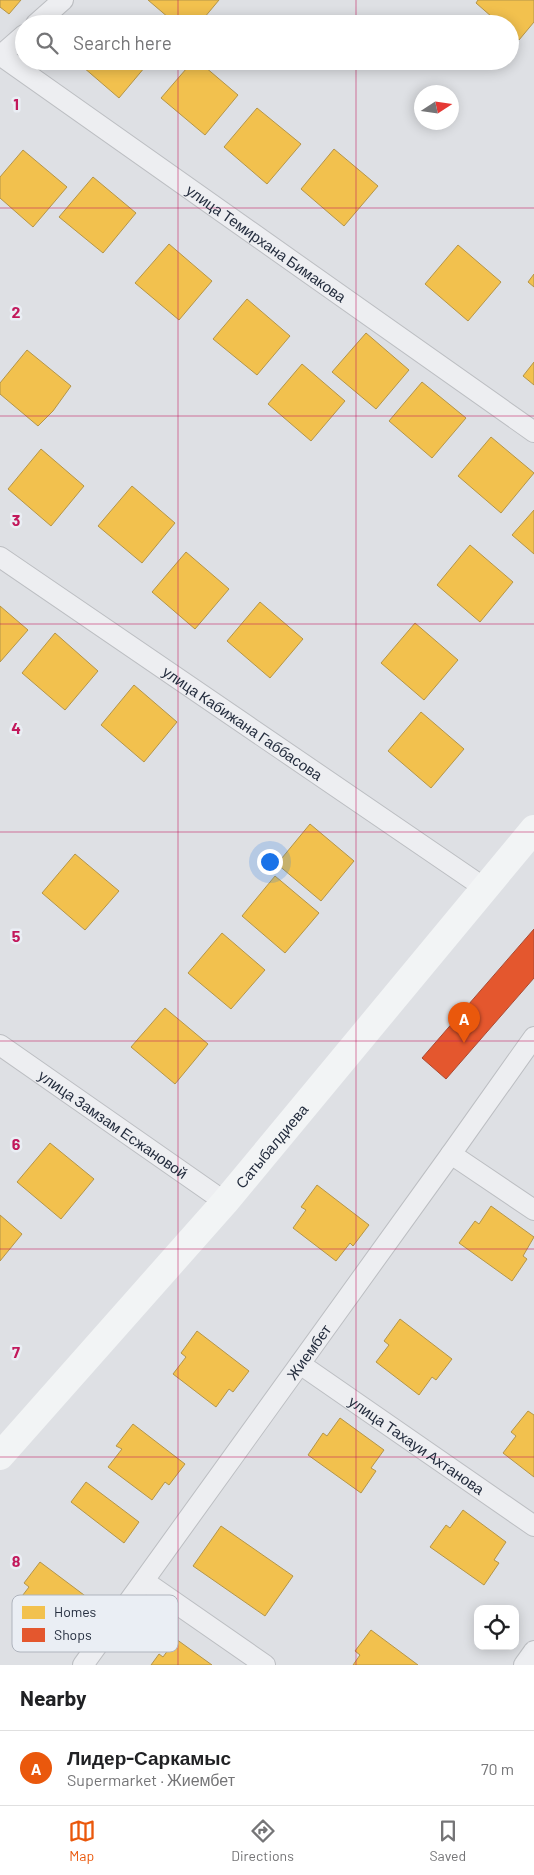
<!DOCTYPE html>
<meta charset="utf-8">
<style>
body{margin:0;font-family:Barlow,sans-serif;background:#f6f6f6;color:#202124}
.controls{position:absolute;right:15px;bottom:15px;display:grid;overflow:hidden;border-radius:10px;box-shadow:0 2px 12px #0003}
.controls button{width:45px;height:45px;display:grid;place-items:center;padding:0;border:0;border-bottom:1px solid #e0e0e0;background:#fff;color:#202124;font:25px sans-serif}
.compass{position:absolute;left:414px;top:85px;width:45px;height:45px;border-radius:50%;background:#fff;box-shadow:0 2px 12px #0003;rotate:78deg}
.you{position:absolute;left:269px;top:861px;width:18px;height:18px;margin:-12px;border:4px solid #fff;border-radius:50%;background:#1a73e8;box-shadow:0 0 0 8px #1a73e833}
.badge{display:grid;place-items:center;width:32px;height:32px;border-radius:50%;background:#ea580c;color:#fff;font-size:16px;font-weight:700}
.pin{position:absolute;translate:-50% -41px;filter:drop-shadow(0 1px 2px #0008)}
.pin::after{content:'';position:absolute;top:26px;width:18px;height:15px;background:inherit;clip-path:polygon(0 0,100% 0,50% 100%)}
.list{margin:0;padding:0;list-style:none}
h2{display:flex;justify-content:space-between;align-items:center;height:65px;margin:0;padding:0 20px;font-size:21px}
h2 small{font-size:16px;font-weight:400;color:#757577}
.list li{display:grid;grid-template-columns:32px 1fr auto;gap:15px;align-items:center;box-sizing:border-box;height:75px;padding:0 20px;border-top:1px solid #e0e0e0}
.list b{display:block;font-size:19px;white-space:nowrap}
.list p{margin:0;font-size:16px;white-space:nowrap;color:#757577}
.list em{font-size:16px;font-style:normal;color:#757577}
.icon{flex:none;width:28px;height:28px;fill:none;stroke:currentColor;stroke-width:2;stroke-linecap:round;stroke-linejoin:round}
.map{position:relative;flex:none;width:534px;height:1665px;overflow:hidden}
.search{position:absolute;background:#fff;box-shadow:0 2px 12px #0003;left:15px;right:15px;top:15px;height:55px;display:flex;align-items:center;gap:12px;box-sizing:border-box;padding:0 18px;border-radius:28px;color:#757577;font-size:19px}
.sheet{height:140px;background:#fff}
nav{display:flex;justify-content:space-around;align-items:center;box-sizing:border-box;height:70px;border-top:1px solid #e0e0e0;background:#fff;font-size:14px;color:#757577}
nav a{display:grid;justify-items:center;gap:2px}
nav .on{color:#ea580c}
.map>svg:first-child{display:block}
</style>
<div class="map">
<svg width="534" height="1665" viewBox="0 0 534 1665">
<rect width="100%" height="100%" fill="#dee0e4"/>
<g fill="#f2c14e" stroke="#b49549">
<polygon points="0,0 21,0 9,14 0,7"/>
<polygon points="148,0 219,0 199,24 176,24"/>
<polygon points="478,0 534,0 534,22 519,40 510,32 510,24 500,24 476,3"/>
<polygon points="76,61 150,61 119,98"/>
<polygon points="193,61 198,61 238,95 205,135 161,98"/>
<polygon points="257,108 301,144 267,184 224,147"/>
<polygon points="334,149 378,186 344,226 301,189"/>
<polygon points="23,150 67,187 33,227 0,198 0,177"/>
<polygon points="93,177 136,213 103,253 59,217"/>
<polygon points="169,244 212,281 179,320 135,283"/>
<polygon points="458,245 501,282 468,321 425,284"/>
<polygon points="534,274 534,287 528,282"/>
<polygon points="247,299 290,336 257,375 213,339"/>
<polygon points="366,333 409,370 376,409 332,372"/>
<polygon points="27,350 71,386 53,411 38,426 0,394 0,383"/>
<polygon points="534,362 534,385 523,376"/>
<polygon points="302,364 345,401 311,441 268,404"/>
<polygon points="422,382 466,418 432,458 389,421"/>
<polygon points="491,437 534,473 501,513 458,476"/>
<polygon points="41,449 84,486 51,526 8,489"/>
<polygon points="132,486 175,523 142,563 98,526"/>
<polygon points="534,510 534,554 512,535"/>
<polygon points="470,545 513,582 480,622 437,585"/>
<polygon points="186,552 229,589 195,629 152,592"/>
<polygon points="260,602 303,639 270,678 227,641"/>
<polygon points="0,606 28,630 0,662"/>
<polygon points="415,623 458,660 424,700 381,663"/>
<polygon points="55,633 98,671 65,710 22,673"/>
<polygon points="134,685 177,722 144,762 101,725"/>
<polygon points="421,712 464,749 431,788 388,751"/>
<polygon points="310,824 354,861 321,901 277,864"/>
<polygon points="75,854 119,891 85,930 42,893"/>
<polygon points="275,876 319,913 285,953 242,916"/>
<polygon points="222,933 265,970 231,1009 188,973"/>
<polygon points="165,1008 208,1044 175,1084 131,1047"/>
<polygon points="50,1143 94,1179 61,1219 17,1182"/>
<polygon points="317,1185 369,1225 353,1246 350,1243 336,1261 293,1228 306,1210 301,1207"/>
<polygon points="491,1206 534,1237 523,1256 527,1259 512,1281 459,1243 475,1221 479,1224"/>
<polygon points="0,1215 22,1234 0,1261"/>
<polygon points="400,1319 452,1359 436,1380 432,1377 419,1395 376,1362 389,1345 384,1341"/>
<polygon points="197,1331 249,1371 233,1392 229,1389 216,1407 173,1374 186,1357 181,1353"/>
<polygon points="528,1411 534,1415 534,1477 503,1453 516,1436 511,1432"/>
<polygon points="340,1418 384,1450 371,1468 376,1471 361,1493 308,1455 323,1433 327,1436"/>
<polygon points="133,1424 185,1464 169,1485 165,1482 152,1500 108,1467 122,1449 116,1446"/>
<polygon points="86,1482 139,1522 124,1543 71,1502"/>
<polygon points="463,1510 506,1542 494,1560 499,1563 484,1585 430,1547 446,1525 450,1528"/>
<polygon points="221,1526 293,1576 265,1616 193,1566"/>
<polygon points="40,1562 92,1601 76,1623 72,1620 59,1637 16,1604 29,1587 24,1583"/>
<polygon points="371,1630 418,1665 353,1665 360,1655 355,1651"/>
<polygon points="176,1639 212,1665 151,1665 159,1654 163,1657"/>
</g>
<polygon fill="#e4572e" stroke="#aa4a33" points="534,929 534,978 446,1079 422,1058"/>
<g fill="none" stroke-linecap="round" stroke-linejoin="round">
<defs>
<g id="street">
<polyline points="36,24 63,0"/>
<path id="s1" d="M0 55 534 432"/>
<polyline points="0,56 24,35"/>
<path id="s2" d="M0 557 486 889"/>
<path id="s3" d="M0 1045 225 1202"/>
<polyline points="451,1154 534,1210"/>
<path id="s4" d="M300 1364 534 1526"/>
<polyline points="144,1581 265,1665"/>
<path id="s5" d="M83 1665 451 1154 534 1037"/>
<polyline points="524,1665 534,1651"/>
</g>
</defs>
<use href="#street" stroke="#bcbec2" stroke-width="22"/>
<use href="#street" stroke="#edeef1" stroke-width="20"/>
<path stroke="#f2f4f5" stroke-width="28" id="s6" d="M0 1456 225 1202 534 829"/>
</g>
<path fill="none" stroke="#c2185b" stroke-width="1" stroke-opacity="0.55" d="M178 0V24M356 0V24M178 61V1665M356 61V1665M0 208H534M0 416H534M0 624H534M0 832H534M0 1041H534M0 1249H534M0 1457H534"/>
<g text-anchor="middle" dominant-baseline="central" stroke-width="5" stroke-linejoin="round" paint-order="stroke">
<g font-size="15" fill="#242d3e" stroke="#eaeef4">
<text stroke="none"><textPath href="#s1" startOffset="326">улица Темирхана Бимакова</textPath></text>
<text stroke="none"><textPath href="#s2" startOffset="294">улица Кабижана Габбасова</textPath></text>
<text stroke="none"><textPath href="#s3" startOffset="138">улица Замзам Есжановой</textPath></text>
<text stroke="none"><textPath href="#s6" startOffset="412">Сатыбалдиева</textPath></text>
<text stroke="none"><textPath href="#s5" startOffset="386">Жиембет</textPath></text>
<text stroke="none"><textPath href="#s4" startOffset="142">улица Тахауи Ахтанова</textPath></text>
</g>
</g>
<rect x="12" y="1595" width="166" height="57" rx="8" fill="#eaeef4" stroke="#afb4bd" stroke-width="1"/>
<rect x="22" y="1606" width="23" height="13" fill="#f2c14e"/>
<rect x="22" y="1628" width="23" height="14" fill="#e4572e"/>
<g font-size="14" fill="#242d3e">
<text x="54" y="1617">Homes</text>
<text x="54" y="1640">Shops</text>
</g>
<g font-size="16" text-anchor="middle" font-weight="bold" fill="#c2185b" stroke="#eaeef4" stroke-width="5" stroke-linejoin="round" paint-order="stroke">
<text x="16" y="110">1</text>
<text x="16" y="318">2</text>
<text x="16" y="526">3</text>
<text x="16" y="734">4</text>
<text x="16" y="942">5</text>
<text x="16" y="1150">6</text>
<text x="16" y="1358">7</text>
<text x="16" y="1567">8</text>
</g>
</svg>
<div class="controls">
<button><svg class="icon" aria-label="locate" viewBox="0 0 24 24"><circle cx="12" cy="12" r="6"/><path d="M12 2v4M12 18v4M2 12h4M18 12h4"/></svg></button>
</div>
<svg class="compass" viewBox="-18 -18 36 36"><path d="M0-13l5 13h-10z" fill="#e53935"/><path d="M0 13l5-13h-10z" fill="#757577"/></svg>
<div class="you"></div>
<div class="pin badge" style="left:464px;top:1043px">A</div>
<div class="search"><svg class="icon" aria-label="search" viewBox="0 0 24 24"><circle cx="10" cy="10" r="6"/><path d="M15 15l6 6"/></svg>Search here</div>
</div>
<section class="sheet">
<h2>Nearby<small></small></h2>
<ul class="list">
<li><span class="badge">A</span><div><b>Лидер-Саркамыс</b><p>Supermarket · Жиембет</p></div><em>70 m</em></li>
</ul>
</section>
<nav>
<a class="on"><svg class="icon" aria-label="map" viewBox="0 0 24 24"><path d="M3 6l6-2 6 2 6-2v14l-6 2-6-2-6 2zM9 4v14M15 6v14"/></svg>Map</a>
<a><svg class="icon" aria-label="directions" viewBox="0 0 24 24"><path d="M12 3l9 9-9 9-9-9zM9 14v-3h6M13 9l2 2-2 2"/></svg>Directions</a>
<a><svg class="icon" aria-label="saved" viewBox="0 0 24 24"><path d="M7 4h10v16l-5-4-5 4z"/></svg>Saved</a>
</nav>
